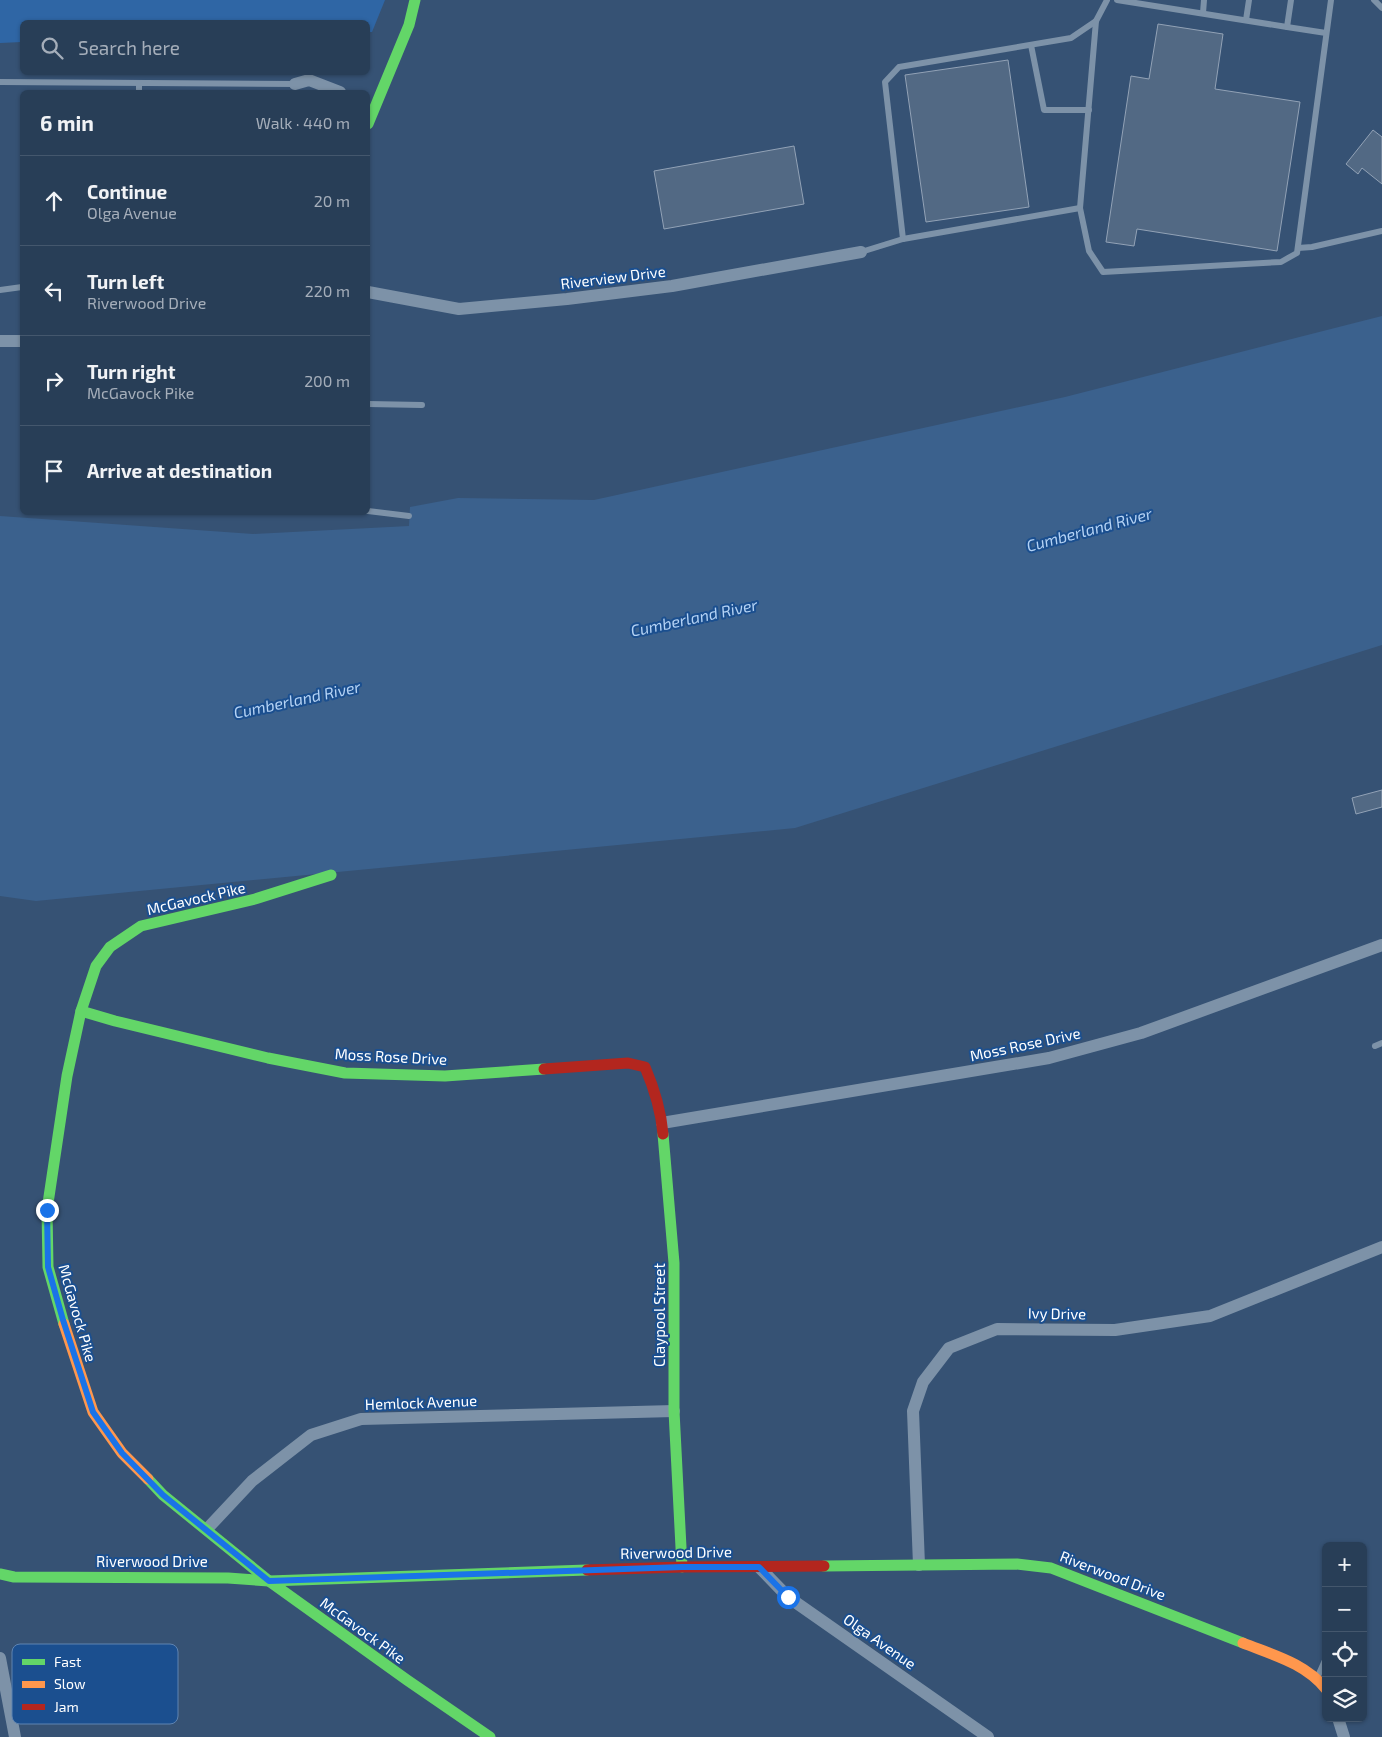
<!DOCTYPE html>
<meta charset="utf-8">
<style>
body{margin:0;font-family:"Exo 2",sans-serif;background:#30455d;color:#f1f3f6}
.controls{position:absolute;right:15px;bottom:15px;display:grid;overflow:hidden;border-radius:8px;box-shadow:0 1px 4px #0004}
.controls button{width:45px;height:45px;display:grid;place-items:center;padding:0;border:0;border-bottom:1px solid #44576d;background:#283e57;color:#f1f3f6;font:25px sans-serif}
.stop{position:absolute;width:15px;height:15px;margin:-11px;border:4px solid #1a73e8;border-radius:50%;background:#fff}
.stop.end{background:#1a73e8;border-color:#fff;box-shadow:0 1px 5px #0008}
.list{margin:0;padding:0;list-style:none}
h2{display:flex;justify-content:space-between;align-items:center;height:65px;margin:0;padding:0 20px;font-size:21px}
h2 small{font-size:16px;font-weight:400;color:#a5aeba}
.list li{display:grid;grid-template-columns:32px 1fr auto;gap:15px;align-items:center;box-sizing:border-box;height:90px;padding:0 20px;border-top:1px solid #44576d}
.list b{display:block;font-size:19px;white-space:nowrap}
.list p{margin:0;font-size:16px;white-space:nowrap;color:#a5aeba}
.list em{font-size:16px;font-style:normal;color:#a5aeba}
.icon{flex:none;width:28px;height:28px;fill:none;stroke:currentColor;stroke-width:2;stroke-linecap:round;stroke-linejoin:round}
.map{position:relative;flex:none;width:1382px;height:1737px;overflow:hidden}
.search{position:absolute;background:#283e57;box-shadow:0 1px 4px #0004;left:20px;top:20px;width:350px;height:55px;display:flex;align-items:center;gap:12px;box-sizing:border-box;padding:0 18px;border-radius:8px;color:#a5aeba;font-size:19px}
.panel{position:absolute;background:#283e57;box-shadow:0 1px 4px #0004;left:20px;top:90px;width:350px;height:425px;border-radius:8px}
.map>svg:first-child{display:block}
</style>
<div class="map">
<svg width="1382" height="1737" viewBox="0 0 1382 1737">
<rect width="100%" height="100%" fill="#365274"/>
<polygon fill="#2f66a5" points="0,0 385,0 372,32 368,32 368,22 22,22 22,42 0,43"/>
<polygon fill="#3b618d" points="1382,316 1382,645 795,828 36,901 0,896 0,516 253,534 409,526 410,507 458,498 594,500 1065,397"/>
<g fill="#526984" stroke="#92a2b6">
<polygon points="1158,24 1223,34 1215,89 1300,102 1277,251 1137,229 1134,246 1106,242 1131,76 1149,79"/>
<polygon points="1008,60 1029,207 926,222 905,75"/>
<polygon points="1373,130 1382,137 1382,184 1362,168 1358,174 1346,164"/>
<polygon points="794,146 804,204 664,229 654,171"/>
<polygon points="1382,790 1382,807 1356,814 1352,798"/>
</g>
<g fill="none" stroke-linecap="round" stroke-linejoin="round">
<g stroke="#7d92a8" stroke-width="6">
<polyline points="1107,0 1096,21 1071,38 899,67 885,82 903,239 1080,208 1089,251 1103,272 1281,262 1297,253 1331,0"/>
<polyline points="1117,0 1287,27"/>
<polyline points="1291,0 1287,27 1326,33"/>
<polyline points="1374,0 1382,8"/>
<polyline points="1203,13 1204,0"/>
<polyline points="1246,20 1249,0"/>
<polyline points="1031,45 1044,110 1089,110"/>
<polyline points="0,82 295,84"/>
<polyline points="139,92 139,83"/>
<polyline points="1080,208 1096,21"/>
<polyline points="1298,248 1312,247 1382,231"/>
<polyline points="861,252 903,239"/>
<polyline points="0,290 22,287"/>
<polyline points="368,404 422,405"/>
<polyline points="368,511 409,516"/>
<polyline points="1375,1046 1382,1043"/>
<polyline points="1318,1676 1326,1658"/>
</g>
<g stroke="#7d92a8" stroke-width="12">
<polyline points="295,84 309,80 340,92"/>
<polyline points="368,292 459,309 567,299 672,286 861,252"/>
<polyline points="0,341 22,341"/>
<polyline points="662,1123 1049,1058 1141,1033 1382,945"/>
<polyline points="207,1529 252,1481 311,1435 361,1419 674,1411"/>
<polyline points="919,1565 913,1411 923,1382 949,1348 997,1329 1115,1330 1210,1316 1382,1247"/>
<polyline points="759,1567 788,1597 988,1737"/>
<polyline points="0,1658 15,1737"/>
<polyline points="1338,1718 1344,1737"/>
</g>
<g stroke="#63d668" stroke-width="11">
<polyline points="368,124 409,25 415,0"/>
<polyline points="81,1011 115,1021 268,1058 345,1073 445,1076 544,1069"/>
<polyline points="663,1134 674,1263 674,1411 682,1567"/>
<polyline points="64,1324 48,1267 47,1210 67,1076 81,1011 96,966 110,947 141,926 255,899 331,875"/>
<polyline points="148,1479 163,1495 269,1581 407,1680 490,1737"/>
<polyline points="824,1566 1017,1564 1051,1568 1243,1643"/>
<polyline points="0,1574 14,1577 228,1578 269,1581 587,1570"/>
</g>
<g stroke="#ff974d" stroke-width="11">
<polyline points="64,1324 93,1412 122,1453 148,1479"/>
<path d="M1243 1643C1273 1655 1305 1663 1326 1689"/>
</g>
<g stroke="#b3261e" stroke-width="11">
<path d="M544 1069 628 1063 645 1067C654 1088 661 1111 663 1134"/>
<polyline points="587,1570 682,1567 824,1566"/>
</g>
</g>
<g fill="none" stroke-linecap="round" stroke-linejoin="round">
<polyline stroke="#1a73e8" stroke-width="6" points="47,1210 48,1267 63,1320 93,1412 122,1453 163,1495 269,1581 682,1567 759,1567 788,1597"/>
</g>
<g text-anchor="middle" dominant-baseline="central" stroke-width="4" stroke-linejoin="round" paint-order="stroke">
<g font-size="15" fill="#fff" stroke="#1b4f8f">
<text transform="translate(613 277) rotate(-7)">Riverview Drive</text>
<text transform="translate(196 898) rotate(-13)">McGavock Pike</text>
<text transform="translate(1025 1044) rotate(-12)">Moss Rose Drive</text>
<text transform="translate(391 1056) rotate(3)">Moss Rose Drive</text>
<text transform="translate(78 1313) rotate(74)">McGavock Pike</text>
<text transform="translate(1057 1313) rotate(1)">Ivy Drive</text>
<text transform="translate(659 1315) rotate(-90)">Claypool Street</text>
<text transform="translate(421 1402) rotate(-2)">Hemlock Avenue</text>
<text transform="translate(676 1552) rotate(-1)">Riverwood Drive</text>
<text x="152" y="1561">Riverwood Drive</text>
<text transform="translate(1113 1575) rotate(21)">Riverwood Drive</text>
<text transform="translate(363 1630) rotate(36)">McGavock Pike</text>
<text transform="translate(880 1641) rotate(35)">Olga Avenue</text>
</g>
<g font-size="16" font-style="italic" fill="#b5d3f5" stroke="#1b4f8f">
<text transform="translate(1089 529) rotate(-15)">Cumberland River</text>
<text transform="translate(694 617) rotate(-12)">Cumberland River</text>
<text transform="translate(297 699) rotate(-12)">Cumberland River</text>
</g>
</g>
<rect x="12" y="1644" width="166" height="80" rx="8" fill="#1b4f8f" stroke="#5f84b1" stroke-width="1"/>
<rect x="22" y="1659" width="23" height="6" fill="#63d668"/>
<rect x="22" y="1681" width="23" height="7" fill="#ff974d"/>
<rect x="22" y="1704" width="23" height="6" fill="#b3261e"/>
<g font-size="14" fill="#fff">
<text x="54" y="1667">Fast</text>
<text x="54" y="1689">Slow</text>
<text x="54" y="1712">Jam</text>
</g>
</svg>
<div class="controls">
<button>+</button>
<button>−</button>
<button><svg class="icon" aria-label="locate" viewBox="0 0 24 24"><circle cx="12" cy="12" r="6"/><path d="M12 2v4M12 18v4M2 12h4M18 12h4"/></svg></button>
<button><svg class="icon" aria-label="layers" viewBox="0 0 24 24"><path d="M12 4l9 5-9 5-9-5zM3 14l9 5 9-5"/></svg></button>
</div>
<div class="stop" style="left:788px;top:1597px"></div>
<div class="stop end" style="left:47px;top:1210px"></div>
<div class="search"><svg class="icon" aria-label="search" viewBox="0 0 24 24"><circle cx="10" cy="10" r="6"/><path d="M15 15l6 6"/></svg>Search here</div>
<section class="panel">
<h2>6 min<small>Walk · 440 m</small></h2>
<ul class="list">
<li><svg class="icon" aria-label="ahead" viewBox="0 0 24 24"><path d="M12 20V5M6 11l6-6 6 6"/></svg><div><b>Continue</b><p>Olga Avenue</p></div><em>20 m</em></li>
<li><svg class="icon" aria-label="left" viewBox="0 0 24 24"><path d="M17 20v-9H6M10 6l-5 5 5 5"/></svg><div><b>Turn left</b><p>Riverwood Drive</p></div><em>220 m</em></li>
<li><svg class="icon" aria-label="right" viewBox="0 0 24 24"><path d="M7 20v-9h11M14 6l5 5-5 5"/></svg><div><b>Turn right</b><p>McGavock Pike</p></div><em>200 m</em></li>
<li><svg class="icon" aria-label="arrive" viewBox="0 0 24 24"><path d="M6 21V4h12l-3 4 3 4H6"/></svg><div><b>Arrive at destination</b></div></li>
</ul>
</section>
</div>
